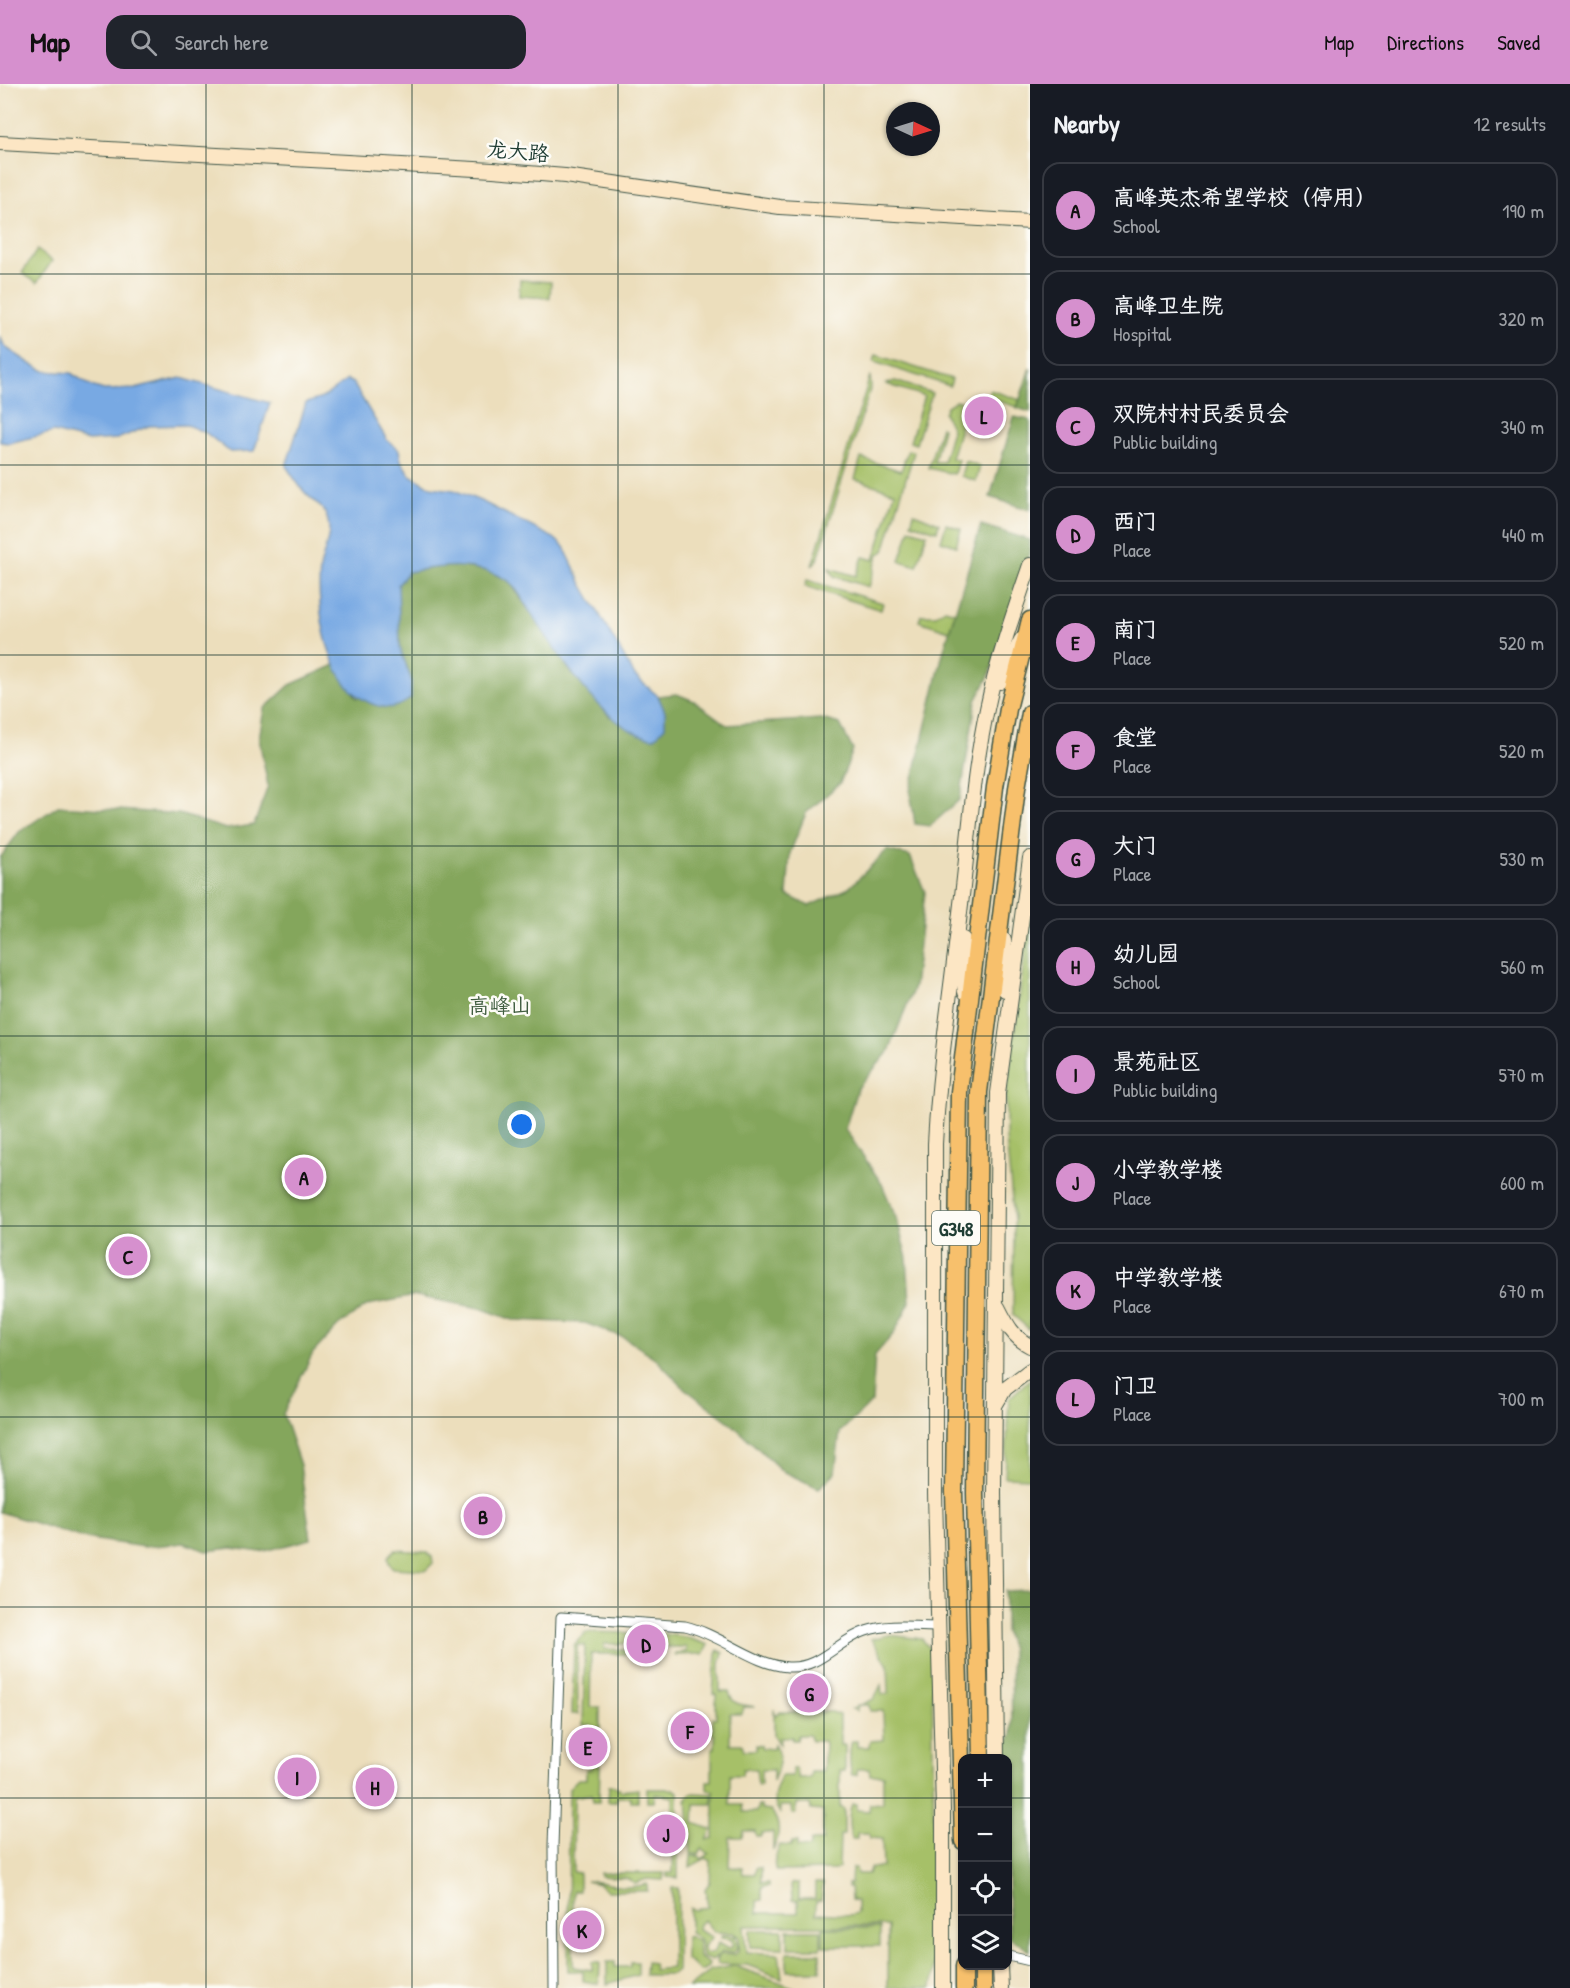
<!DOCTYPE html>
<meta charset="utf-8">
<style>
body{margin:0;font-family:"Patrick Hand","LXGW WenKai TC",sans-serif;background:#20242c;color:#f1f3f6}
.controls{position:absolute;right:18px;bottom:18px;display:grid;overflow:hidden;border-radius:12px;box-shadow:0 2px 4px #0004}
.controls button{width:54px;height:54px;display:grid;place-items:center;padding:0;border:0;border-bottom:2px solid #363941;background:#171b24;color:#f1f3f6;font:30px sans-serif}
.compass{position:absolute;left:886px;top:18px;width:54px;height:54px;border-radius:50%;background:#171b24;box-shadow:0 2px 4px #0004;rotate:94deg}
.you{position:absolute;left:522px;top:1041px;width:21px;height:21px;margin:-15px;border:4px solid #fff;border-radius:50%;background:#1a73e8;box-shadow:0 0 0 9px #1a73e833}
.badge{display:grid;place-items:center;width:39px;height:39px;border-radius:50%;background:#d690ce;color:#111;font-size:20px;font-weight:700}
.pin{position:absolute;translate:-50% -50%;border:3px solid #fff;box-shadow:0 2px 6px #0006}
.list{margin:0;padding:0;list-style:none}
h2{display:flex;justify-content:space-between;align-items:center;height:78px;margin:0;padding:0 24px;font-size:26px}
h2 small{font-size:20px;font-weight:400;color:#9ea1a6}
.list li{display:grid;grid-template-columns:39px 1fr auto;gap:18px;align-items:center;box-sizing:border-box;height:96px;margin:0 12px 12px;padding:0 12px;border:2px solid #363941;border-radius:18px}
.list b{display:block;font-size:22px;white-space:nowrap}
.list p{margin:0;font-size:20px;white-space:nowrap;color:#9ea1a6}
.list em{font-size:20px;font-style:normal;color:#9ea1a6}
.icon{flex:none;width:33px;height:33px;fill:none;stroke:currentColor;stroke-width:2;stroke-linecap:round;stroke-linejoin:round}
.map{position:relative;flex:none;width:1030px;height:1904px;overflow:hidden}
header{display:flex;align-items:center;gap:36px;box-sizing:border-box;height:84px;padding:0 30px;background:#d690ce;color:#111}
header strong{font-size:28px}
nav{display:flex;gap:33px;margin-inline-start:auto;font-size:21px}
.search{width:420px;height:54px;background:#20242c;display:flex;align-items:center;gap:15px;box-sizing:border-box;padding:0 21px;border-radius:18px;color:#9ea1a6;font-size:22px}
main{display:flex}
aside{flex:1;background:#171b24}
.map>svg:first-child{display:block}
</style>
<header>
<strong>Map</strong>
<div class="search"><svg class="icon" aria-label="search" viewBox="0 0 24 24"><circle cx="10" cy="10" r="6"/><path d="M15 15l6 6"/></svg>Search here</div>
<nav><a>Map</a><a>Directions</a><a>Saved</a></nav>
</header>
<main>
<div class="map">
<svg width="1030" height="1904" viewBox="0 0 1030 1904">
<rect width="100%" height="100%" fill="#fdfcf7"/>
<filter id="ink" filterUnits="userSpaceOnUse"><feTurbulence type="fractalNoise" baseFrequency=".0167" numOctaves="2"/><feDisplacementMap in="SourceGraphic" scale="12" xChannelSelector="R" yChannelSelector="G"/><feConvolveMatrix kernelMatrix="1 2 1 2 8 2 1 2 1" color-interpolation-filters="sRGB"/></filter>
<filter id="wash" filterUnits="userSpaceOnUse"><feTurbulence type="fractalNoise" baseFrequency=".008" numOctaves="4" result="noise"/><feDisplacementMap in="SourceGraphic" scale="24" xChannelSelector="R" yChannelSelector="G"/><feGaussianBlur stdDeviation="1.35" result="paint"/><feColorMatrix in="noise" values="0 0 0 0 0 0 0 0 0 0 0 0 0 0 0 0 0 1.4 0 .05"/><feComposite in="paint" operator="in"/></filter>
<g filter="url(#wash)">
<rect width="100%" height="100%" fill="#ecdebc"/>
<g fill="#a6c067" stroke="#627e4e" stroke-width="1.5">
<polygon points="37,166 52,177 37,199 22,189"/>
<polygon points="520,196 551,198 550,214 519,212"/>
<polygon points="876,271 952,295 950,302 874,278"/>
<polygon points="870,292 871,302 818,475 812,482"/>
<polygon points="895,297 932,309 916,360 910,358 924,312 886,300"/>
<polygon points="990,306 1020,316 1017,323 987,313"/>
<polygon points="955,317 961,317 959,322 979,329 978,334 985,336 984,340 963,334 951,374 958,376 954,390 928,384 941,343 943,345 934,378 943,378 952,346 944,329 947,322"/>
<polygon points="908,366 914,368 884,467 878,471 869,503 834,492 829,484 856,492 863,473 874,476 895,408 855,395 861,374 901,387"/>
<polygon points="965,377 980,382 976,397 961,392"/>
<polygon points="914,429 939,439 937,447 911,439"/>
<polygon points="946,440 961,445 956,462 941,457"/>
<polygon points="910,445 927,450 917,482 900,477"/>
<polygon points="807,496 883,519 881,526 805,502"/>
<polygon points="945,525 955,528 949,547 919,537 921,531 936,531"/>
<polygon points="1030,831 1030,1246 1013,1231 1014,1136 1006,1054 1006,1012"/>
<polygon points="1030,1295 1030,1394 1005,1393 1009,1314"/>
<polygon points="395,1466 427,1468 432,1473 433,1479 426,1486 393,1484 389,1479 388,1473"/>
<polygon points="586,1548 637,1549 637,1560 604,1560 604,1565 637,1566 637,1570 591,1570 590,1623 600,1623 600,1644 591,1645 591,1641 583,1641 585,1561 577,1561 578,1630 572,1630 574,1561"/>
<polygon points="657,1549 685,1553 708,1561 703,1570 675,1571 675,1569 686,1568 686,1563 656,1563"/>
<path d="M889 1551 922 1555 932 1567 935 1876 932 1904H888V1842H744L746 1868 779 1870 782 1894 747 1881 717 1880 716 1876 721 1870 734 1871 738 1868 739 1853 733 1849 714 1848 704 1836 699 1840 698 1846 712 1853 703 1863 706 1870 713 1869 718 1859 728 1865 732 1863V1856L721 1854 722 1851 736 1852 737 1865 733 1869 722 1868 712 1877 702 1873 700 1857 690 1848V1824L695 1826 708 1823 705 1805 710 1798 711 1777 706 1774 690 1783 691 1772H699L702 1775 709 1770 702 1764 699 1770H691L687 1715 691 1709 712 1710V1720H695L694 1739 712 1746 707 1756 714 1754V1707L707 1705V1697H712V1664H715V1651L712 1650 713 1634H716V1610H713L716 1570 718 1566 723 1569 720 1580V1608H729C733 1623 743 1620 755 1623H744L742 1630H730V1660H742L744 1666H756V1661H761L762 1664 773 1665 774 1660C783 1674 779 1682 773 1697V1686H761V1701H758L756 1685H743L742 1691H730V1721H742L743 1728H756L758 1722H761V1725L771 1726C781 1741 780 1749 773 1766V1749H761V1752H756L755 1747H743L742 1753H730L729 1783 742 1784 743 1790H755L756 1784H761V1799H769V1802L762 1803V1816L757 1817V1829H798V1817L792 1816 791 1799H799V1815H815V1799H823L821 1816 816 1817V1829L850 1831 857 1829V1817L851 1816 850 1803H848V1799H851L852 1784H856L857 1790H868L870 1784 883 1783 882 1755 870 1754 869 1749H857V1755H852C848 1745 848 1730 852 1720H857V1726L869 1727 870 1720 883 1719V1691H870L869 1685H857V1691H852C849 1682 849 1666 852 1657H857V1663H869L870 1657 884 1656 883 1627H870L869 1621H857V1627L852 1625 874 1615 881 1601 882 1610H889L888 1581 871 1555Z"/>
<path d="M774 1625 775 1631 780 1628H832L840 1631V1661H845V1687H840V1724L844 1725V1751H840L839 1783 835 1786 776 1787C772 1778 777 1770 780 1761L791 1762 792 1758H797V1763L809 1764 811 1757H823V1727L811 1726 810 1720H797L795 1730H792L791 1722H780V1729C770 1715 775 1707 781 1692H792V1684H795L798 1694H810L811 1688H823L825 1660 824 1657H811L810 1651H798L797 1656H792V1653H780V1661L774 1651Z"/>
<polygon points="591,1681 600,1681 599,1718 593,1718 592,1710 574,1713 573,1788 579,1789 579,1807 573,1807 573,1883 592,1886 592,1878 600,1878 599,1900 583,1897 583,1887 568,1887 569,1704 578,1695 586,1695 586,1685 591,1685"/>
<polygon points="609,1702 615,1702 621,1707 638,1705 638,1718 631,1718 631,1713 617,1713 616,1718 608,1718"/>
<polygon points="647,1705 673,1705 678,1708 678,1794 667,1793 667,1789 673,1789 673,1713 655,1710 654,1718 647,1718"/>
<polygon points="600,1789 664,1789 663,1796 647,1795 635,1799 626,1794 600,1792"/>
<path d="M586 1797C610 1797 622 1808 647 1800V1807H607L599 1800Z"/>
<polygon points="672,1804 678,1804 677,1887 672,1891 645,1891 646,1878 653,1879 654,1886 672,1884"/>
<rect x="823" y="1844" width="57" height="18"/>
<polygon points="750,1846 783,1846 783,1864 750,1863"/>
<rect x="788" y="1846" width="33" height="18"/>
<polygon points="689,1852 698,1858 699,1873 709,1880 708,1883 701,1887 686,1876 686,1853"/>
<rect x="787" y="1869" width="33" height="18"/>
<polygon points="607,1878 615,1878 615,1883 630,1883 630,1878 638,1878 638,1891 607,1900"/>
<polygon points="735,1882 795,1904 688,1904 711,1886"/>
</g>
<g fill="#84a65c" stroke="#527248" stroke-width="1.5">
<polygon points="1030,284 1030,328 1017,324"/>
<polygon points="1014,333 1030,336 1030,426 990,413"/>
<polygon points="981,441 1030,456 1030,468 990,590 976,617 960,715 930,742 915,740 910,707 943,569"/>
<polygon points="453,481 488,487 509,497 573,591 610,633 665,628 658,612 677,610 694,617 727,641 821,635 840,640 853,666 840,699 806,729 790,769 787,811 809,822 849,804 887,766 910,772 925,808 914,903 889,967 857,1005 845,1045 882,1100 897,1136 907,1174 910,1218 894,1249 875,1271 872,1318 840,1348 835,1389 819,1404 782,1387 732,1340 684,1304 656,1275 625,1254 585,1239 513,1236 480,1224 415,1212 368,1221 338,1242 313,1269 283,1330 300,1381 311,1455 261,1468 232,1464 207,1467 184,1459 144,1463 83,1454 0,1428 0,774 19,748 58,722 179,730 226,745 254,741 268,702 259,655 264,625 290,601 335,581 357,614 411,595 400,564 398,501 408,488"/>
<polygon points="1030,1506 1030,1867 1009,1853 1006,1661 1012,1650 1011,1566 1005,1547 1005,1507"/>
</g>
<g fill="#78a9e3" stroke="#4c738c" stroke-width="1.5">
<polygon points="0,252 5,263 31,280 45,287 71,289 91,302 104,306 135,305 181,294 270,319 254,367 230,368 206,349 187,341 149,342 117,355 88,357 54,348 9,359 0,358"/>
<path d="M347 296 353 299 387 356 399 366 401 377 410 391 431 403 454 406 483 418 554 454 564 463 582 500 635 592 658 612 665 628V643L654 654C607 651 556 566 531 529 524 519 517 502 507 496 475 477 442 482 408 488L398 501 400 564 411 595V614C398 625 386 626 370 619 327 601 316 526 320 485 322 472 329 458 329 445 328 421 313 420 302 405 296 398 291 389 286 382L306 319 322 314Z"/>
</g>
</g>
<g filter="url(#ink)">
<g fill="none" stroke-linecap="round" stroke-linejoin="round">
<defs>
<g id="street">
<polyline points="1008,1872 1030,1877"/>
<path d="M554 1904 553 1762 561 1533 685 1542C720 1550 754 1581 788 1583 820 1585 838 1556 866 1547 888 1539 916 1543 940 1543"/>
</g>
<g id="secondary">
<polyline points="0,59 493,86 565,92 780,123 1030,138"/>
<polyline points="1000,598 1021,556"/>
<polyline points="963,855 965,908"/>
<polyline points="1004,856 1005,906"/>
<path d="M998 1223C1007 1241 1013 1253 1030 1262"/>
<polyline points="996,1320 1005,1305 1030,1286"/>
<polyline points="997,1674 994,1409 998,1009 1030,774"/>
<polyline points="1000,1882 1001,1904"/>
<path d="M943 1904V1726L935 1410V1060C939 980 952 900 961 820 969 755 973 689 987 625 997 576 1014 528 1030 481"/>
</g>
<g id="highway">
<polyline points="981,1674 975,1409 979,1008 1017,704 1030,629"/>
<polyline points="963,1757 954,1407 959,1008 995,703 1008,625 1030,536"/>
<polyline points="964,1882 964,1904"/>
<polyline points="983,1882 983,1904"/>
</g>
</defs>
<use href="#street" stroke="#3e5548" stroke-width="11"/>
<use href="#secondary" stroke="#3e5548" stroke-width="16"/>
<use href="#highway" stroke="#3e5548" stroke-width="19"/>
<use href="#street" stroke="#fff" stroke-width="9"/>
<use href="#secondary" stroke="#fce6c4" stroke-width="14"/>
<use href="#highway" stroke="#f7c06c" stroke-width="16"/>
</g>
</g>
<path fill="none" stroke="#1f3d34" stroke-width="1.5" stroke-opacity="0.55" d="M206 0V1904M412 0V1904M618 0V1904M824 0V1904M0 190H1030M0 381H1030M0 571H1030M0 762H1030M0 952H1030M0 1142H1030M0 1333H1030M0 1523H1030M0 1714H963M1008 1714H1030"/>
<g text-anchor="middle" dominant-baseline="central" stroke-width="5" stroke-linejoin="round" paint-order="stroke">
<rect fill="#fdfcf7" stroke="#62766e" stroke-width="1.5" x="932" y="1127" width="48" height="34" rx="4.5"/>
<g font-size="20" font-weight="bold" fill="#1f3d34">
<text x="956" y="1144">G348</text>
</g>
<g font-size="21" fill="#1f3d34" stroke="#fdfcf7">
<text transform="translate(518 67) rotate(5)">龙大路</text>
</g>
<g font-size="21" fill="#415e41" stroke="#fdfcf7">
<text x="500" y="921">高峰山</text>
</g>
</g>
</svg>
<div class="controls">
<button>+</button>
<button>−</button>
<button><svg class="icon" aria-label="locate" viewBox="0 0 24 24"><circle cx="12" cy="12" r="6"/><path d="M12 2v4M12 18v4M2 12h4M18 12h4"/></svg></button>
<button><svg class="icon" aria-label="layers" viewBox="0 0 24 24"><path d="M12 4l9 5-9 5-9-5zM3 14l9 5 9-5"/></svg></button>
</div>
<svg class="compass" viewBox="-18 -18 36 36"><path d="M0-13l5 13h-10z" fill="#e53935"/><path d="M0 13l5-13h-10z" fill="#9ea1a6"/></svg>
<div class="you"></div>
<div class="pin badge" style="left:304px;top:1093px">A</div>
<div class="pin badge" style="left:483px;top:1432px">B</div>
<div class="pin badge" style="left:128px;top:1172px">C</div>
<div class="pin badge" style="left:646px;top:1560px">D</div>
<div class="pin badge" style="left:588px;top:1663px">E</div>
<div class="pin badge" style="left:690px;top:1647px">F</div>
<div class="pin badge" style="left:809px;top:1609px">G</div>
<div class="pin badge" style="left:375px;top:1703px">H</div>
<div class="pin badge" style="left:297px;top:1693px">I</div>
<div class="pin badge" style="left:666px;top:1750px">J</div>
<div class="pin badge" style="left:582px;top:1846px">K</div>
<div class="pin badge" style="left:984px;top:332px">L</div>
</div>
<aside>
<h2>Nearby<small>12 results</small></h2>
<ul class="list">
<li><span class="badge">A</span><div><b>高峰英杰希望学校（停用）</b><p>School</p></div><em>190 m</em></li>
<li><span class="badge">B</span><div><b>高峰卫生院</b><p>Hospital</p></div><em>320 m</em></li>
<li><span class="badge">C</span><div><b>双院村村民委员会</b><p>Public building</p></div><em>340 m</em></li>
<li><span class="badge">D</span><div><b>西门</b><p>Place</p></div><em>440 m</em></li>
<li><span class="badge">E</span><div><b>南门</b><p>Place</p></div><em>520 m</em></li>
<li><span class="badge">F</span><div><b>食堂</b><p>Place</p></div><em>520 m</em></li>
<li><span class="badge">G</span><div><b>大门</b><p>Place</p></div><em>530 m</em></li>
<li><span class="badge">H</span><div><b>幼儿园</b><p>School</p></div><em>560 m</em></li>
<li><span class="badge">I</span><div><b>景苑社区</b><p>Public building</p></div><em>570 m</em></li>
<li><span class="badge">J</span><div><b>小学教学楼</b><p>Place</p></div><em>600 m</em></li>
<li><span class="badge">K</span><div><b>中学教学楼</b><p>Place</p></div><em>670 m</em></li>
<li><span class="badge">L</span><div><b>门卫</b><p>Place</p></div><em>700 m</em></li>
</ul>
</aside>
</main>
